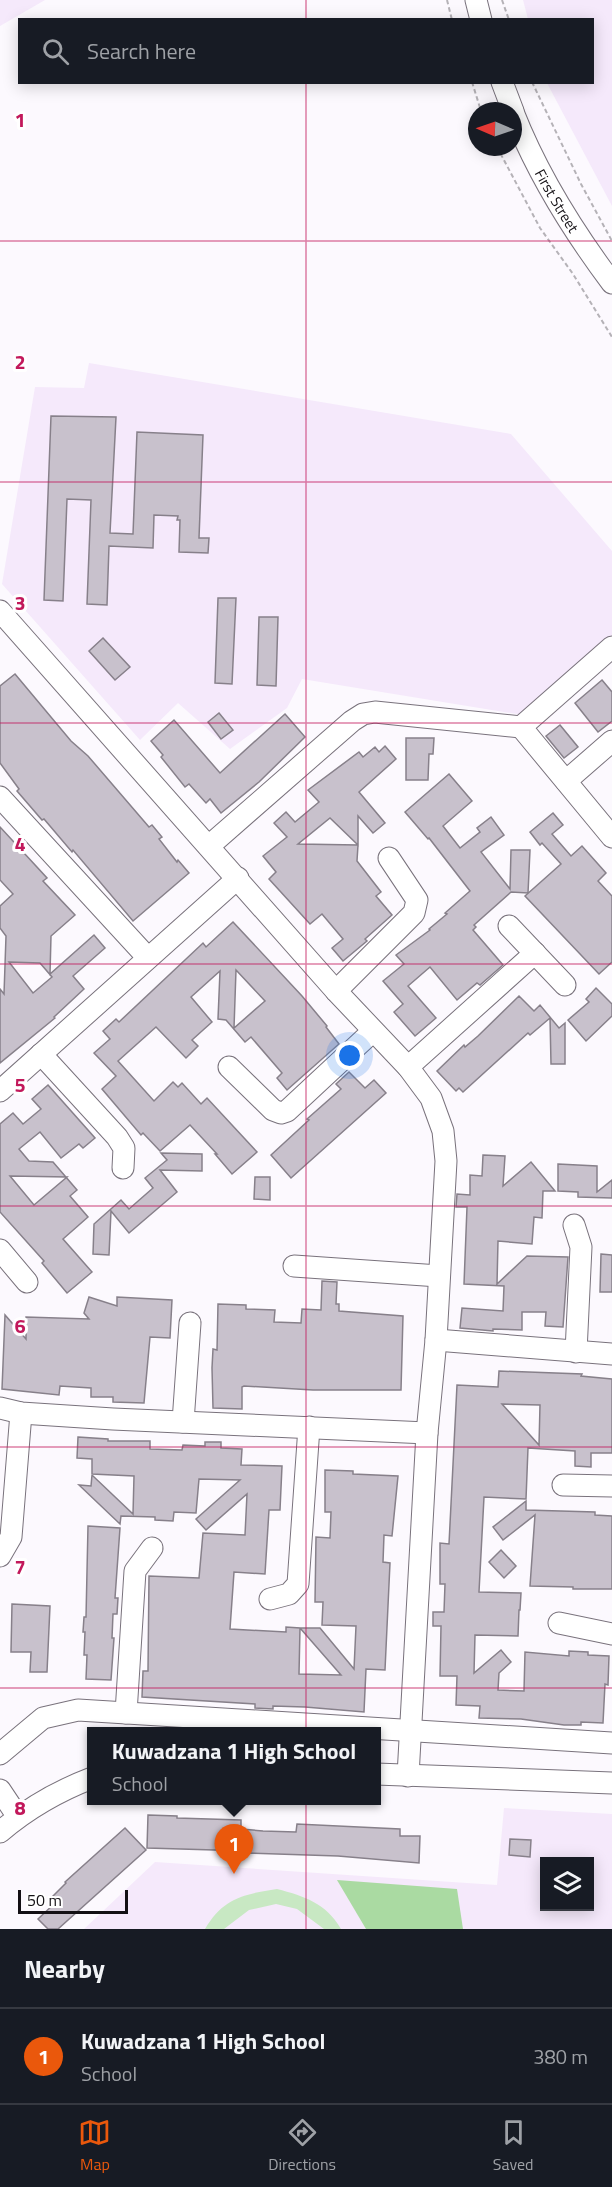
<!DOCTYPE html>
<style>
body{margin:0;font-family:"Titillium Web",sans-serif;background:#20242c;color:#f1f3f6}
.controls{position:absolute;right:18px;bottom:18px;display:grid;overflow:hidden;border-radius:0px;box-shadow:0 3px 15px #0003}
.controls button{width:54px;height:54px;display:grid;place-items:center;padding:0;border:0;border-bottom:2px solid #363941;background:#171b24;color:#f1f3f6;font:30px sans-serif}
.compass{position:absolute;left:468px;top:102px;width:54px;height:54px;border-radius:50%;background:#171b24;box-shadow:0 3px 15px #0003;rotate:272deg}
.scale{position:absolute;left:18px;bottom:15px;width:110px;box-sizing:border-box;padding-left:6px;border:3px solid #131014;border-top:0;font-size:16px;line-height:21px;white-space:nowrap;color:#131014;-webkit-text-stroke:4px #fff;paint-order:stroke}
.you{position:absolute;left:350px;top:1056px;width:21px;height:21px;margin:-15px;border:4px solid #fff;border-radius:50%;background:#1a73e8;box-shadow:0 0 0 9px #1a73e833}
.badge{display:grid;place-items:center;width:39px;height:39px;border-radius:50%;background:#ea580c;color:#fff;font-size:20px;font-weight:700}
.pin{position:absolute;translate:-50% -50px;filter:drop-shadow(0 2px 3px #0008)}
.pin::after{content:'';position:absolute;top:32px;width:21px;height:18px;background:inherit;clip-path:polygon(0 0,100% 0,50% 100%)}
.popup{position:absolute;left:87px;top:1727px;width:294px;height:78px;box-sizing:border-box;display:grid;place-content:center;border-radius:0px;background:#171b24;filter:drop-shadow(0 2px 4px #0005);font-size:20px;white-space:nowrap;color:#9ea1a6}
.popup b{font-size:22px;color:#f1f3f6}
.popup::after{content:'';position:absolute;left:50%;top:100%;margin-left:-12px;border:12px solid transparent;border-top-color:#171b24}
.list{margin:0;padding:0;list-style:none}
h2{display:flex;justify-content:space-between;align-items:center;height:78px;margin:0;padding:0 24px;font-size:26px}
h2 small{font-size:20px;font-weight:400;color:#9ea1a6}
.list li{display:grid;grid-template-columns:39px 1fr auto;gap:18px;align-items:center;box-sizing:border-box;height:96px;padding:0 24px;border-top:2px solid #363941}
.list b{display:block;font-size:22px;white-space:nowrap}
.list p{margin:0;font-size:20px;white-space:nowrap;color:#9ea1a6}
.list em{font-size:20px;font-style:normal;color:#9ea1a6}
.icon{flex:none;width:33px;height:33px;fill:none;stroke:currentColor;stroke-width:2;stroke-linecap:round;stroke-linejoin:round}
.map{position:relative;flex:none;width:612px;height:1929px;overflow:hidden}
.search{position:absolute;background:#171b24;box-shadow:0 3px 15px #0003;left:18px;right:18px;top:18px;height:66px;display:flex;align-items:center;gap:15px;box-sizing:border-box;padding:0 21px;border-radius:0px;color:#9ea1a6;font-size:22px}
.sheet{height:174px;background:#171b24}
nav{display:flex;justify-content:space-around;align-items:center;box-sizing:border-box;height:84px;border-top:2px solid #363941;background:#171b24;font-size:16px;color:#9ea1a6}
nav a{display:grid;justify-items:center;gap:3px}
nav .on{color:#ea580c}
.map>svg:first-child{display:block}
</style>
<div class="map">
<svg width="612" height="1929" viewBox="0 0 612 1929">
<rect width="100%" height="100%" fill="#fcf9fe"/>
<g fill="#f5e9fb" fill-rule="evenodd">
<polygon points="0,0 45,0 0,26"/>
<polygon points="523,0 612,0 612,206 547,83 592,82 592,20 528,19"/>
<polygon points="89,363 511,434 612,551 612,635 523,715 302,679 287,708 230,749 178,703 140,740 2,584 35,387 84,388"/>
<path d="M504 1808 612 1814V1929H84L155 1862 497 1885ZM544 1862H590V1906H544Z"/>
</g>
<path fill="#c8e8c3" d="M277 1889C304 1896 326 1903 341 1929H324L297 1909 276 1904 249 1910 224 1929H205C223 1898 244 1894 277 1889Z"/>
<polygon fill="#aadaa2" points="337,1880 457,1889 463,1929 366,1929"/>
<g fill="#c8c1cc" stroke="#87808a" stroke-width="1.5" fill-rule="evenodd">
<polygon points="51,416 116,417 110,533 133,534 137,432 203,435 199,538 209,538 208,553 179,552 180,520 177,520 178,516 154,515 153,548 109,546 107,605 87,604 91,500 67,499 63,601 44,600"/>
<polygon points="218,598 236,598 232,684 215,683"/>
<polygon points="259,617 278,617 276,686 257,685"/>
<polygon points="103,638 130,667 115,680 89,651"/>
<polygon points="15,674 71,741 88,756 149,827 152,825 162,837 159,839 177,862 178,860 189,873 133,921 73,850 72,852 44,819 42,820 17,791 19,789 0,763 0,686"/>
<polygon points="602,680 612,692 612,721 598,732 575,703"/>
<polygon points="219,713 233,730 221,739 208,722"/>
<polygon points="285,714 305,737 259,782 221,813 210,799 206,803 189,784 185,787 161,757 163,755 151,741 174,720 220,773"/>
<polygon points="560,725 578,747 564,758 546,736"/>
<polygon points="406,738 434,738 433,754 429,754 428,780 406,780"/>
<polygon points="385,746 396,759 359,792 385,823 373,833 358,816 358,845 330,818 298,844 358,845 357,861 381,892 376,896 392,915 365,939 367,941 343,961 332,948 343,939 322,914 310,924 269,879 276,872 263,856 287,837 274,823 286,812 295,822 319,802 308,790 359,752 363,757 375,747 379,752"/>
<polygon points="449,774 472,801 443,826 460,848 480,832 477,828 491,817 504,835 481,852 510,889 511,850 530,850 528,893 511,892 474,925 476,927 473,930 503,965 480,985 477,983 457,1000 430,967 408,986 436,1018 415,1036 394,1012 403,1004 383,981 404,964 396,955 430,930 429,929 447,914 445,913 470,891 429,838 428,839 405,812"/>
<polygon points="553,813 563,825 552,834 571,856 582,846 606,873 598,881 612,896 612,962 599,974 525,896 561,864 542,843 540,845 530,832"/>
<path d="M0 827 47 878 43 881 75 915 51 936 50 974 94 935 105 948 73 976 84 989 54 1017 55 1018 0 1063V989L4 994 6 936 0 928V906L13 894 0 880ZM9 962 40 963 52 977 33 993Z"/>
<path d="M233 922 302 996 327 1026 326 1027 339 1044 287 1090 277 1078 282 1073 251 1037 245 1042 226 1020 218 1019 220 971 191 997 212 1022 192 1040 198 1046 186 1058 156 1027 118 1061 154 1101 173 1082 178 1087 182 1083 201 1104 207 1098 257 1152 232 1174 215 1154H217L190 1125 160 1151 143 1133 141 1135 102 1089 116 1076 94 1053 110 1039 103 1031 116 1019 119 1022 203 943 206 947ZM236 970 265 1001 234 1028Z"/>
<polygon points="596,988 612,1004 612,1016 586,1041 568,1020 589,1002 586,999"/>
<polygon points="519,996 534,1011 540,1005 559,1028 565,1023 565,1064 551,1064 550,1018 530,1035 528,1033 463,1092 459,1088 456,1091 437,1071 464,1045 465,1047 478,1036"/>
<polygon points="349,1072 365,1088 374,1080 386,1093 291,1178 271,1155 309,1120 307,1119 341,1089 336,1084"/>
<path d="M48 1085 95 1138 83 1148 79 1144 61 1158 40 1132 19 1149 29 1161 53 1162 77 1190 70 1196 88 1217 63 1239 92 1272 67 1293 42 1263 44 1261 0 1212V1124L13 1113 23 1124 41 1109 32 1099ZM10 1176 67 1177 34 1205Z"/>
<polygon points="161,1153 202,1154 202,1171 160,1170 177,1192 129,1233 111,1211 109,1255 93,1254 94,1224 121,1200 129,1209 153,1188 145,1178 167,1160"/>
<polygon points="483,1155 505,1156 503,1186 531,1162 555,1191 543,1191 542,1218 534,1217 532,1244 498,1241 497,1284 527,1256 568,1257 563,1327 545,1326 546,1312 522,1312 522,1330 493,1329 493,1331 460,1328 462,1308 503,1311 504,1286 464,1284 467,1207 456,1207 457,1194 470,1195 470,1175 482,1176"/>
<polygon points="558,1164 597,1166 597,1192 612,1180 612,1198 578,1197 578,1192 558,1191"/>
<polygon points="255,1177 270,1177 270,1200 254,1199"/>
<polygon points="601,1254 612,1255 612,1292 600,1292"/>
<polygon points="322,1281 337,1282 336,1304 339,1304 339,1311 403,1316 401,1390 313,1390 244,1386 242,1387 242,1409 213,1408 212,1368 213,1349 217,1350 218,1304 246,1305 246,1309 275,1310 274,1322 301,1323 302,1309 321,1310"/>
<polygon points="89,1297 117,1306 117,1297 172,1300 170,1338 150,1337 144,1403 113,1402 113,1397 91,1397 91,1388 60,1386 59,1395 2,1389 5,1315 26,1339 26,1317 89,1319 84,1313"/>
<path d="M499 1371 582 1374 581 1376 612 1379V1453H591V1467L575 1466V1451L528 1448 526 1499 484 1497 479 1592 521 1593 520 1610H519L518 1636 475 1635 474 1673 501 1650 511 1662 499 1673 498 1690 524 1691 525 1652 569 1656V1651L588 1652V1655L609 1656 608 1685 605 1684 603 1723 581 1722V1725H564L521 1719 479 1718 480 1706 456 1705 457 1676H440L441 1626H433V1612H444L445 1584H440V1543L449 1544 457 1385 498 1387ZM502 1404 540 1405 539 1445Z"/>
<polygon points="78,1437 108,1439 108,1441 150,1441 150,1449 182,1450 183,1445 205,1446 205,1442 221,1442 221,1448 242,1449 241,1465 282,1466 280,1510 269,1510 265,1574 234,1572 230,1629 286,1632 286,1627 300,1628 299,1674 341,1675 300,1628 320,1628 354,1669 356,1626 322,1625 323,1602 315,1602 316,1537 330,1538 331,1512 325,1512 325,1470 353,1471 353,1474 398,1476 392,1536 384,1535 383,1562 390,1563 385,1670 366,1669 364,1712 305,1707 273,1706 273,1709 255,1708 255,1704 142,1697 143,1671 148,1671 149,1576 199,1578 203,1533 245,1535 247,1494 206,1530 196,1519 240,1480 199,1479 196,1513 174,1512 173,1521 155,1520 155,1517 121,1516 120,1524 79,1485 91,1486 92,1475 133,1514 134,1476 92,1474 92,1459 77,1458"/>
<polygon points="526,1501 526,1510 595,1512 595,1515 612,1516 612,1589 573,1589 573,1587 530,1586 535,1515 503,1540 493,1527"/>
<polygon points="88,1526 120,1528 115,1598 118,1598 117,1614 113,1614 112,1638 114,1638 111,1680 86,1679 87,1655 84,1655 85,1632 83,1632 84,1617 86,1617"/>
<polygon points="501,1550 516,1566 504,1578 489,1562"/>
<polygon points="12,1604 50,1606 47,1672 30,1672 31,1652 11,1652"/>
<polygon points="148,1815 177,1816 177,1818 241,1820 241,1829 263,1831 296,1832 297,1824 400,1829 400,1836 420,1836 419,1863 338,1856 248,1853 248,1851 147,1848"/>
<polygon points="125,1828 146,1850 58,1929 48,1929 38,1919 55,1903 51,1898 66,1883 65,1882"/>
<polygon points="510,1839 531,1840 530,1857 509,1855"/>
</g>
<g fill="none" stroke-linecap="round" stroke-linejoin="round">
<defs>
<g id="minor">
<polyline points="476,0 481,20"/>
<polyline points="502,82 513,111"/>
<path id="s1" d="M513 112C537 173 573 231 612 283"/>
<polyline points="0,611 336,991 408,1067 431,1098 443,1131 446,1161 436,1340 427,1433 408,1776"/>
<polyline points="612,647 521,727 612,837"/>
<polyline points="566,781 612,741"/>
<polyline points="0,797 148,958"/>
<polyline points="209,846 352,721 363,714 375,712 521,727"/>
<polyline points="509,926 565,985"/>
<polyline points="336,991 414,913 417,900 389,858"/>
<polyline points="41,1054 117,1137 124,1148 123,1168"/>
<polyline points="229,1067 273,1110 281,1113 287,1111 373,1031"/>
<polyline points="408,1067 535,953"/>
<polyline points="0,1091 238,878"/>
<polyline points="574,1225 581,1247 576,1352"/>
<polyline points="0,1250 27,1282"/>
<polyline points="294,1266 439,1276"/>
<polyline points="436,1340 612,1354"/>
<polyline points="0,1408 21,1413 113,1419 427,1433"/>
<polyline points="183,1422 190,1323"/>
<polyline points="563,1485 612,1486"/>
<polyline points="0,1556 11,1537 21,1413"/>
<polyline points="270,1599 289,1594 298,1584 309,1427"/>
<polyline points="559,1623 612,1634"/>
<polyline points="126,1713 135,1571 152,1548"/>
<polyline points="0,1754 43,1718 78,1710 612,1743"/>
<polyline points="376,1774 612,1783"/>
<polyline points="0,1790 18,1817"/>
<path d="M0 1832C27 1809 58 1791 92 1778"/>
</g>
</defs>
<use href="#minor" stroke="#79727c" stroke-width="23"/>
<g stroke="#b5b2b7" stroke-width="2" stroke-dasharray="4.5 3" stroke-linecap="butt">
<polyline points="447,0 452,20"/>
<polyline points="502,0 509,20"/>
<polyline points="472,82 481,111"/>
<polyline points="532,82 581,184 612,241"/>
<polyline points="497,147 540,228 573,274 612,337"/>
</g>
<use href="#minor" stroke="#fff" stroke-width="21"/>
</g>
<path fill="none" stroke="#c2185b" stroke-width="1.5" stroke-opacity="0.55" d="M306 0V20M306 82V1929M0 241H612M0 482H612M0 723H612M0 964H612M0 1206H612M0 1447H612M0 1688H612"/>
<g text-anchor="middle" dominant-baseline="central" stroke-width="6" stroke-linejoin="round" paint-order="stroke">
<g font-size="15" fill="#131014" stroke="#fff">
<text stroke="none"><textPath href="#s1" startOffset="99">First Street</textPath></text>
</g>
</g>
<g font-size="20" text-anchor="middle" font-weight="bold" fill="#c2185b" stroke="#fff" stroke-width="6" stroke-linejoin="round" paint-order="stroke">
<text x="20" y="127">1</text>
<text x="20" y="369">2</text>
<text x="20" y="610">3</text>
<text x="20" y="851">4</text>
<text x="20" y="1092">5</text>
<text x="20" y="1333">6</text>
<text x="20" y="1574">7</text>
<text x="20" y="1815">8</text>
</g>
</svg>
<div class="controls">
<button><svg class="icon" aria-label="layers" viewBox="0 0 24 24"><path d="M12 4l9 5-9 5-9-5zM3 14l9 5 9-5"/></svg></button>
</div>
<svg class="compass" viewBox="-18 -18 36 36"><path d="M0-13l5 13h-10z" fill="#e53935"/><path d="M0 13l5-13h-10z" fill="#9ea1a6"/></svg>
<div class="scale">50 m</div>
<div class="you"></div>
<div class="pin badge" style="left:234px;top:1874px">1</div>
<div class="popup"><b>Kuwadzana 1 High School</b>School</div>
<div class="search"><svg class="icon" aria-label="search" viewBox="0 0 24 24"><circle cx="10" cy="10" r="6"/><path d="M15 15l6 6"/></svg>Search here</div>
</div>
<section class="sheet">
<h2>Nearby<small></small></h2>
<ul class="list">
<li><span class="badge">1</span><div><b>Kuwadzana 1 High School</b><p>School</p></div><em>380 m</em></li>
</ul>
</section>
<nav>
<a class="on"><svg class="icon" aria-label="map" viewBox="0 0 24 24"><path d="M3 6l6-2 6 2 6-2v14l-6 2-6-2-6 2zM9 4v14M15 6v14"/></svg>Map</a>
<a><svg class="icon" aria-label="directions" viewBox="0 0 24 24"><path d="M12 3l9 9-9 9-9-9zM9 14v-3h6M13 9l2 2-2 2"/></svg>Directions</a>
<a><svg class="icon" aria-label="saved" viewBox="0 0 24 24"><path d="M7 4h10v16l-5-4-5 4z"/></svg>Saved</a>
</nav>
